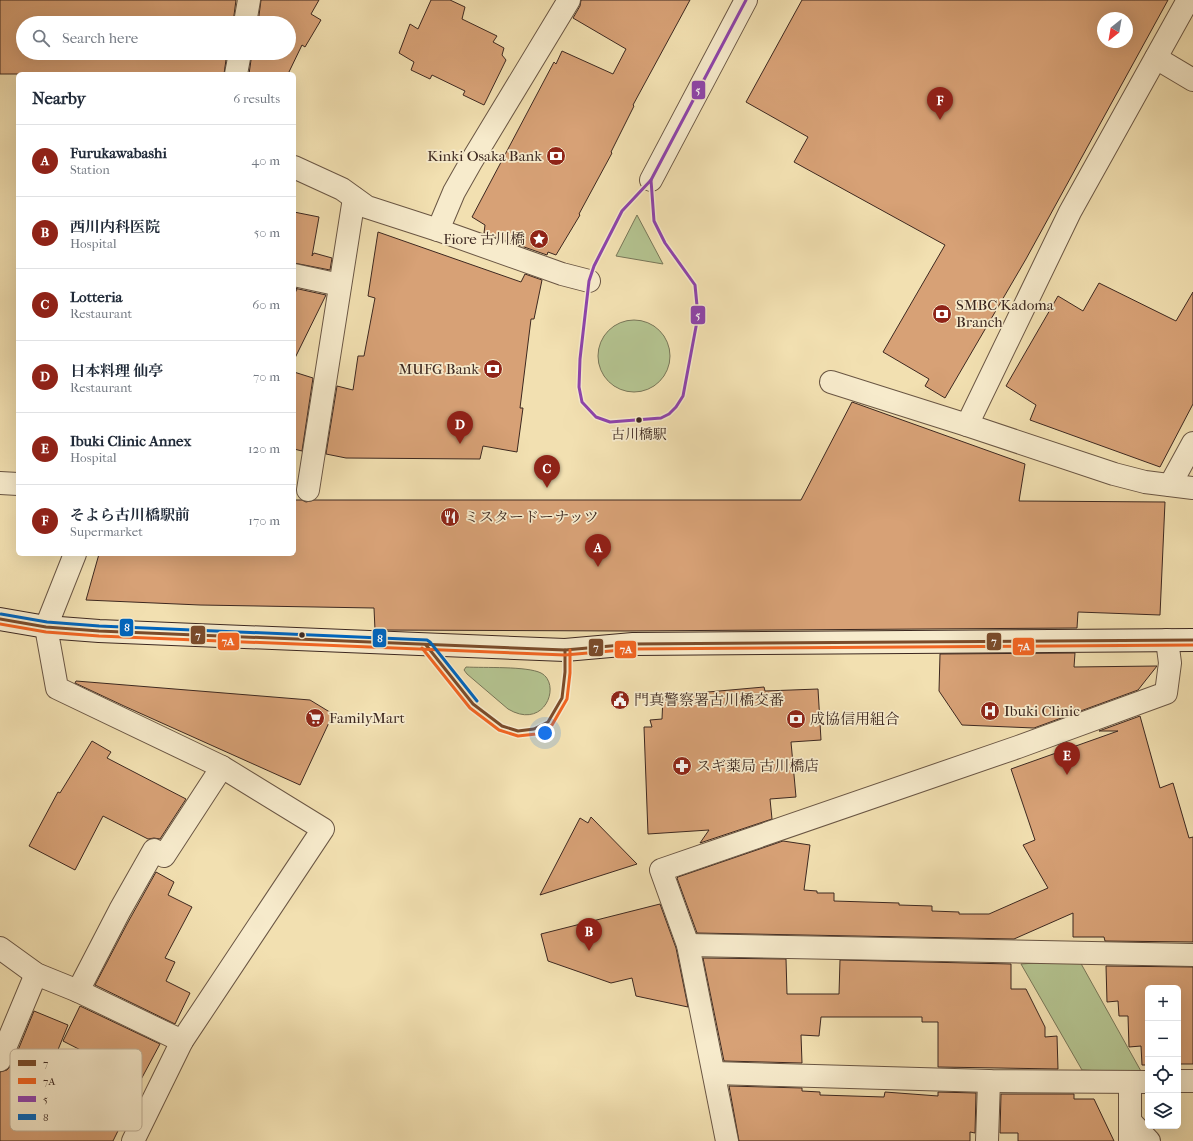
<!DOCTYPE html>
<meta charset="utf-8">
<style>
body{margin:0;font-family:"IM FELL French Canon","Noto Serif JP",serif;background:#f6f6f7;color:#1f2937}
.controls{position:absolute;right:12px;bottom:12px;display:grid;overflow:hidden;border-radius:6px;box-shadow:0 4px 16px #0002}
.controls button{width:36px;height:36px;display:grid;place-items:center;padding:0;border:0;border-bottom:1px solid #e0e1e3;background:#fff;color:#1f2937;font:20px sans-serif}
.compass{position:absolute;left:1097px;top:12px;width:36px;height:36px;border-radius:50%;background:#fff;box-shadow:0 4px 16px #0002;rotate:211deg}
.you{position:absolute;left:545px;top:733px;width:14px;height:14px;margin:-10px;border:3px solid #fff;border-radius:50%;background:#1a73e8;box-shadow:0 0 0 6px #1a73e833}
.badge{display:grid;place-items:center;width:26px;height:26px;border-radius:50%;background:#8f2418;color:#fff;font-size:13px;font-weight:700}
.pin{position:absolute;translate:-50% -33px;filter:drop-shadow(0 1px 2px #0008)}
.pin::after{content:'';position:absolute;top:21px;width:14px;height:12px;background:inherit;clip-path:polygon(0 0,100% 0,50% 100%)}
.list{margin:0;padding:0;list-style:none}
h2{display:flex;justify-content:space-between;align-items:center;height:52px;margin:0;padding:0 16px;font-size:17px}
h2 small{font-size:13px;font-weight:400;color:#747a83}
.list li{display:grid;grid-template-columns:26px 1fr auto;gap:12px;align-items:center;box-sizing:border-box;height:72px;padding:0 16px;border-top:1px solid #e0e1e3}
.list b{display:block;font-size:15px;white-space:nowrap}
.list p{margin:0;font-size:13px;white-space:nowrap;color:#747a83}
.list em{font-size:13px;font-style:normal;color:#747a83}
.icon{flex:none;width:22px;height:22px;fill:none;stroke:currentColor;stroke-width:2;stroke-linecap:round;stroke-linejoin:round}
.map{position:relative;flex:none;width:1193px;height:1141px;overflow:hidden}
.search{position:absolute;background:#fff;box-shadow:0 4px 16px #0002;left:16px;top:16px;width:280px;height:44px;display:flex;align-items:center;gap:10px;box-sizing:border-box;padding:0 14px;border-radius:22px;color:#747a83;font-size:15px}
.panel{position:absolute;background:#fff;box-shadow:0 4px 16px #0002;left:16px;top:72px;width:280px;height:484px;border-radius:6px}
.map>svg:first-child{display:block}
</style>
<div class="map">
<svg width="1193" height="1141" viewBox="0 0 1193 1141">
<rect width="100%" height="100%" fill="#f2e0b1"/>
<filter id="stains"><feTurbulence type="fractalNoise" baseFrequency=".005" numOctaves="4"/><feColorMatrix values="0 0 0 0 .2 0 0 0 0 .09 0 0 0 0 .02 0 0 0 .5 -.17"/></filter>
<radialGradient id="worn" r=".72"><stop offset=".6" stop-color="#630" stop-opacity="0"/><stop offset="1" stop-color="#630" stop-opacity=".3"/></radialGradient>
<g fill="#b4c390" stroke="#787658">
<polygon points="637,215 663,264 616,256"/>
<circle cx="634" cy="356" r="36"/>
<path d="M466 667C484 668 527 666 541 673 562 684 545 731 508 709L467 674 464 670Z"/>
<polygon points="1079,960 1142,1073 1082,1070 1021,964"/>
</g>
<g fill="#d7a176" stroke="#3d2820" fill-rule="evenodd">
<polygon points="0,0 236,0 233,23 23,23 23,53 227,53 224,74 0,74"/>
<polygon points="261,0 319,0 311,14 321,20 305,47 302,45 288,74 249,74 252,53 289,53 289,23 258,23"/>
<polygon points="431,0 450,0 465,7 462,19 497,36 493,42 504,48 502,55 506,60 484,105 463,95 465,91 432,75 430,79 411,70 414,62 399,53 410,24 418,29"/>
<polygon points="581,0 690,0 633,105 634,106 611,152 612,153 579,214 580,215 556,255 548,252 547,255 484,233 485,225 472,217 554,62 556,64 562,51 613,74 626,49 573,18 580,6"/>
<path d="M802 0H1168L1026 259 945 398 925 386 929 379 883 352 945 245 794 162 808 137 746 102ZM1103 18H1127V42H1103Z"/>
<polygon points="294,212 319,217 312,256 314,253 332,258 330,270 294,263"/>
<polygon points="378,232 521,282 525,274 542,280 534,319 531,319 520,408 523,408 517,452 483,446 480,459 346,458 326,454 337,386 353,390 358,356 364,356 375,298 368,296"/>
<polygon points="1099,283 1176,321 1193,292 1193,404 1160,467 1030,420 1036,405 1006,386 1058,296 1083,311"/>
<polygon points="294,288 326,295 294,360 294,295 297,289"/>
<polygon points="294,372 313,378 302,451 294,449"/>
<polygon points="852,402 1025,464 1019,501 1165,502 1160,615 1078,612 1077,628 625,631 375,630 374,608 200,605 86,600 99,554 294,554 294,500 302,500 306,502 314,500 801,500"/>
<polygon points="1075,653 1074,667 1157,666 1138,690 1034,728 962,725 939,691 940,654"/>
<polygon points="76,681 310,700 333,714 300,785 124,706 75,683"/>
<polygon points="764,687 765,691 818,689 821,740 791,742 796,797 770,799 772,819 700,843 709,830 648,834 644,727 652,727 650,720 662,719 663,696"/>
<polygon points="1140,716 1160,788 1173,783 1189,838 1193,837 1193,942 1105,941 1104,937 1073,937 1073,913 1014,939 697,933 677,878 678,877 783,841 810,845 804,890 817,891 817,893 834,893 834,901 899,903 899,905 932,906 932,911 959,912 959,914 989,914 1048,888 1023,845 1035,840 1011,769 1118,731 1099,731"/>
<polygon points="92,741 111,752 107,758 186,799 160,839 154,838 148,839 103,816 75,870 29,846 58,792 60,793"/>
<polygon points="591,817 637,864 540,895 580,818 588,823"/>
<polygon points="156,872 174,882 168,895 192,907 165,958 175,962 166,981 190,993 175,1024 95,985 127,924"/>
<polygon points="660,904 676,948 688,1007 636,996 632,978 611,983 548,961 541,934"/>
<polygon points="703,958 786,959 787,994 839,994 840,960 1011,964 1011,989 1026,989 1045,1027 1045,1037 1057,1036 1058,1069 938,1067 938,1022 922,1022 922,1017 821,1017 819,1036 801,1035 802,1063 724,1061"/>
<polygon points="1106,966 1193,967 1193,1064 1178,1064 1178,988 1148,988 1148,1065 1142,1065 1141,1046 1129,1047 1128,1016 1119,1016 1118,1001 1107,1002"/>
<polygon points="80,1006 160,1044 137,1087 139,1088 113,1141 0,1141 0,1072 7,1070 12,1065 34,1011 68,1025 34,1109 78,1127 110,1065 63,1041"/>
<polygon points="729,1086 802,1088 802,1091 820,1092 820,1095 884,1097 885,1092 938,1096 938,1092 976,1093 975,1133 970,1132 970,1141 739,1141"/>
<polygon points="1001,1094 1074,1094 1074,1099 1094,1099 1114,1141 1018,1141 1018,1133 1000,1133"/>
</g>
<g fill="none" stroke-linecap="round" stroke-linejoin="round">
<defs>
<polyline id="pedestrian" points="831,382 967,425"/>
<g id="minor">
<polyline points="1188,0 1070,212 967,425 1114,474 1145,482 1193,488"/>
<polyline points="245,23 249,0"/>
<polyline points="1156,58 1193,80"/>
<polyline points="236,74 240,53"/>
<polyline points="294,167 342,189 367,207 438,230 562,274 589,281"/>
<polyline points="438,230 454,192 471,162 569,0"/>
<polyline points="294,275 340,285"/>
<polyline points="0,483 18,484"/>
<polyline points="1170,485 1193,443"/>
<polyline points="75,554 46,627 57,688 222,767 323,829 182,1041 133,1141"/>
<polyline points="688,945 1193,955"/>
<polyline points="0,948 36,974 78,991 182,1041"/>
<polyline points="78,991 120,910 154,850 164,856 222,767"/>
<polyline points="0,1060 36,974"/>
<polyline points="714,1073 989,1081 1148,1082"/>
<polyline points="1178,1081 1193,1081"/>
<polyline points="1130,1121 1149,1141"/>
<polyline points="727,1141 688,945 661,870 1018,747 1166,693 1170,663 1167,640"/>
<polyline points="987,1141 989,1081"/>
<polyline points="1130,1141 1130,1082"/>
</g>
<g id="tertiary">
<polyline points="651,180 746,0"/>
<polyline points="308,490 354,198"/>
</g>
<polyline id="secondary" points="0,619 46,627 99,631 565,650 633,644 1193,640"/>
</defs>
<use href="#pedestrian" stroke="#6a5644" stroke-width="24"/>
<use href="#minor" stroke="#6a5644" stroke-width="24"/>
<use href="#tertiary" stroke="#6a5644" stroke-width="24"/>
<use href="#secondary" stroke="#3d2820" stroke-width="24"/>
<use href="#pedestrian" stroke="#f7ebcc" stroke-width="22"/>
<use href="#minor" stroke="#f7ebcc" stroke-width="22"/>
<use href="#tertiary" stroke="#f7ebcc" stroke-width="22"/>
<use href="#secondary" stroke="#f7ebcc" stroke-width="22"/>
<defs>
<g id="bus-1">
<polyline points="0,619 46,627 99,631 565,650 633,644 1193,640"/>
<polyline points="426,645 473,704 502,726 518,731 534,729 548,722 562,698 565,672 565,650"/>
</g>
<g id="bus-2">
<polyline points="0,624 46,632 99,636 565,655 633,649 1193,645"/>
<polyline points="422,648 470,708 499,730 518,736 536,734 552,725 567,699 570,673 570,650"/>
</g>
<g id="bus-3">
<polygon points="651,180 654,221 665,243 695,285 698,316 683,396 676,407 669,414 661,418 610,422 596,417 582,402 579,387 580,359 589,281 594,266 622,211"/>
<polyline points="651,180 746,0"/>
</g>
<polyline id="bus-4" points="1,614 47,622 99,626 427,640 430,642 477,701"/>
</defs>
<use href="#bus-1" stroke="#f7ebcc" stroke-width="6"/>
<use href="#bus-2" stroke="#f7ebcc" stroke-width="6"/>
<use href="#bus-3" stroke="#f7ebcc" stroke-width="6"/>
<use href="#bus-4" stroke="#f7ebcc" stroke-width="6"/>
<use href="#bus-1" stroke="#7a4b2a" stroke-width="3"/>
<use href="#bus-2" stroke="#f26522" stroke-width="3"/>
<use href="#bus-3" stroke="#8e44ad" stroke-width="3"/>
<use href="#bus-4" stroke="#0065bd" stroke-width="3"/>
</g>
<defs>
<symbol id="bank-disc" viewBox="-11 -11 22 22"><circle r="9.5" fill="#8f2418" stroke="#f7ebcc"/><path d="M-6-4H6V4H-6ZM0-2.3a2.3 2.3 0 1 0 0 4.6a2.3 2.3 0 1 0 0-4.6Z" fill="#fff"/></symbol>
<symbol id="sight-disc" viewBox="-11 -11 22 22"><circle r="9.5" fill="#8f2418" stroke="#f7ebcc"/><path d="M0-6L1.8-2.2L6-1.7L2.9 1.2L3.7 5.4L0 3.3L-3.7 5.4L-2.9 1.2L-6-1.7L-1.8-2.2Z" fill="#fff"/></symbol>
<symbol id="restaurant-disc" viewBox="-11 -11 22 22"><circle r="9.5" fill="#8f2418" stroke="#f7ebcc"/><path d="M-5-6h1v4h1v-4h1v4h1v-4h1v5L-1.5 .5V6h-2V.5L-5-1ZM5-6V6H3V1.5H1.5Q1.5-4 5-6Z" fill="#fff"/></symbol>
<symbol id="civic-disc" viewBox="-11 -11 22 22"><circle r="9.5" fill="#8f2418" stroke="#f7ebcc"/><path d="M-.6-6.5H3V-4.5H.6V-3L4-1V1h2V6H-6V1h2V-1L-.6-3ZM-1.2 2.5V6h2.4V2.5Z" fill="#fff"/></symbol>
<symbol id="hospital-disc" viewBox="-11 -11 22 22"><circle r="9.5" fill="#8f2418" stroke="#f7ebcc"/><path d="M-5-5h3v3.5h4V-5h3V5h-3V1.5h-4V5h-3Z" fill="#fff"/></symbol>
<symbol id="supermarket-disc" viewBox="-11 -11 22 22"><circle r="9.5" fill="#8f2418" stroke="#f7ebcc"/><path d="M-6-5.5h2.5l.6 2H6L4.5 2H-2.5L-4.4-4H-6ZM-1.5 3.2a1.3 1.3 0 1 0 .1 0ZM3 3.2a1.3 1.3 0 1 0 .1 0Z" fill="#fff"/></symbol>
<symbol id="pharmacy-disc" viewBox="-11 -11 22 22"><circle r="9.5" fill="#8f2418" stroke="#f7ebcc"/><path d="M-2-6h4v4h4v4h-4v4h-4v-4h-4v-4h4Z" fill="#fff"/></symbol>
</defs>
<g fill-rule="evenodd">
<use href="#bank-disc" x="545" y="145" width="22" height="22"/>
<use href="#sight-disc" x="528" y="228" width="22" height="22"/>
<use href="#bank-disc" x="931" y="303" width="22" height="22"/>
<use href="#bank-disc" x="482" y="358" width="22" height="22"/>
<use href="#restaurant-disc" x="439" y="506" width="22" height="22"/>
<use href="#civic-disc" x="609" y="689" width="22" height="22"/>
<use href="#hospital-disc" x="979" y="700" width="22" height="22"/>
<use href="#supermarket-disc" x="304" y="707" width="22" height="22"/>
<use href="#bank-disc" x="785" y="708" width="22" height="22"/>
<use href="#pharmacy-disc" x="671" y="755" width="22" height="22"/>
</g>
<g fill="#3d2820" stroke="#f7ebcc" stroke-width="1.5">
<circle cx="639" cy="420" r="3.5"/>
<circle cx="302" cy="635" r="3.5"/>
</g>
<g text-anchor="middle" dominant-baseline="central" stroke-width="3.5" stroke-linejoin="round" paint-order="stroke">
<g font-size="14" fill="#3d2820" stroke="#f7ebcc">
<text x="639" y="434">古川橋駅</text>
</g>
<g font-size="15" fill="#3d2820" stroke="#f7ebcc" text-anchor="start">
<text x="542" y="156" text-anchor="end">Kinki Osaka Bank</text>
<text x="525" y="239" text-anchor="end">Fiore 古川橋</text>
<text x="956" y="305">SMBC Kadoma<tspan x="956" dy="17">Branch</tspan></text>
<text x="479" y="369" text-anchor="end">MUFG Bank</text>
<text x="464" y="517">ミスタードーナッツ</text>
<text x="634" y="700">門真警察署古川橋交番</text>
<text x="1004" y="711">Ibuki Clinic</text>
<text x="329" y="718">FamilyMart</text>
<text x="810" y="719">成協信用組合</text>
<text x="696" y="766">スギ薬局 古川橋店</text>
</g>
</g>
<rect x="10" y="1049" width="132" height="82" rx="6" fill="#f7ebcc" stroke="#bfb098" stroke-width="1"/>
<rect x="18" y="1060" width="18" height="6" fill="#7a4b2a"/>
<rect x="18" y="1078" width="18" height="6" fill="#f26522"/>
<rect x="18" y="1096" width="18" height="6" fill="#8e44ad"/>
<rect x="18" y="1114" width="18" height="6" fill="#0065bd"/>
<g font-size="11" fill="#3d2820">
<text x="43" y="1067">7</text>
<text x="43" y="1085">7A</text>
<text x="43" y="1103">5</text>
<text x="43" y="1121">8</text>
</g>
<g stroke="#f7ebcc" stroke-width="1.5">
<rect x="691" y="80" width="15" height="20" rx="4" fill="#8e44ad"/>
<rect x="690" y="305" width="16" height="20" rx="4" fill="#8e44ad"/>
<rect x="119" y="618" width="15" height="19" rx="4" fill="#0065bd"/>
<rect x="190" y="625" width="16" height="20" rx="4" fill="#7a4b2a"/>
<rect x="372" y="628" width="15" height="20" rx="4" fill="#0065bd"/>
<rect x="217" y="632" width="23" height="19" rx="4" fill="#f26522"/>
<rect x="986" y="632" width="16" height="19" rx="4" fill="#7a4b2a"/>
<rect x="1012" y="637" width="23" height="19" rx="4" fill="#f26522"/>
<rect x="588" y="638" width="16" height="19" rx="4" fill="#7a4b2a"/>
<rect x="614" y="640" width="23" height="19" rx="4" fill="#f26522"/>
</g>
<g font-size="11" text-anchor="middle" font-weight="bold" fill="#fff">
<text x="698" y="94">5</text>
<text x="698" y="319">5</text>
<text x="127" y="631">8</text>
<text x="198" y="639">7</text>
<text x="380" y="642">8</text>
<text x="228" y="645">7A</text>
<text x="994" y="645">7</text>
<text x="1024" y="650">7A</text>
<text x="596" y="651">7</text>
<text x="626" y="653">7A</text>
</g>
<rect width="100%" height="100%" filter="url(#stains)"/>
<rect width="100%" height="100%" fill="url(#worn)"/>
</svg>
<div class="controls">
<button>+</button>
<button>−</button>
<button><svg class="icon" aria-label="locate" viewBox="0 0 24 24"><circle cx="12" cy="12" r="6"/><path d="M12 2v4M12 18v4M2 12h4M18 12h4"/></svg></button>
<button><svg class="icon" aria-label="layers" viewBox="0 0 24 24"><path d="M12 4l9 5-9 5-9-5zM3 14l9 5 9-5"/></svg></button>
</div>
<svg class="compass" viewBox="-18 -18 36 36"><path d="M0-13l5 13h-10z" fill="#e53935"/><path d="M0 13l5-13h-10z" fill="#747a83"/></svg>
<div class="you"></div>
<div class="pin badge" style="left:598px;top:567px">A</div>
<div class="pin badge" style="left:589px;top:951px">B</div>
<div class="pin badge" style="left:547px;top:488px">C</div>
<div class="pin badge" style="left:460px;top:444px">D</div>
<div class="pin badge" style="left:1067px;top:775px">E</div>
<div class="pin badge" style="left:940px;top:120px">F</div>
<div class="search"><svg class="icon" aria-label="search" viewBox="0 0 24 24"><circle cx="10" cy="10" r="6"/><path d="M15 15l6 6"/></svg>Search here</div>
<section class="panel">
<h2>Nearby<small>6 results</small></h2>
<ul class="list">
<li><span class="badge">A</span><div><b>Furukawabashi</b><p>Station</p></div><em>40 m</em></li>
<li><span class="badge">B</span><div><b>西川内科医院</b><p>Hospital</p></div><em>50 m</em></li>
<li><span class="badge">C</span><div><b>Lotteria</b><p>Restaurant</p></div><em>60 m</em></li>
<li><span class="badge">D</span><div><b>日本料理 仙亭</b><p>Restaurant</p></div><em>70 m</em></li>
<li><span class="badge">E</span><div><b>Ibuki Clinic Annex</b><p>Hospital</p></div><em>120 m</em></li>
<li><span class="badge">F</span><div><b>そよら古川橋駅前</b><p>Supermarket</p></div><em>170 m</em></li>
</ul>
</section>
</div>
